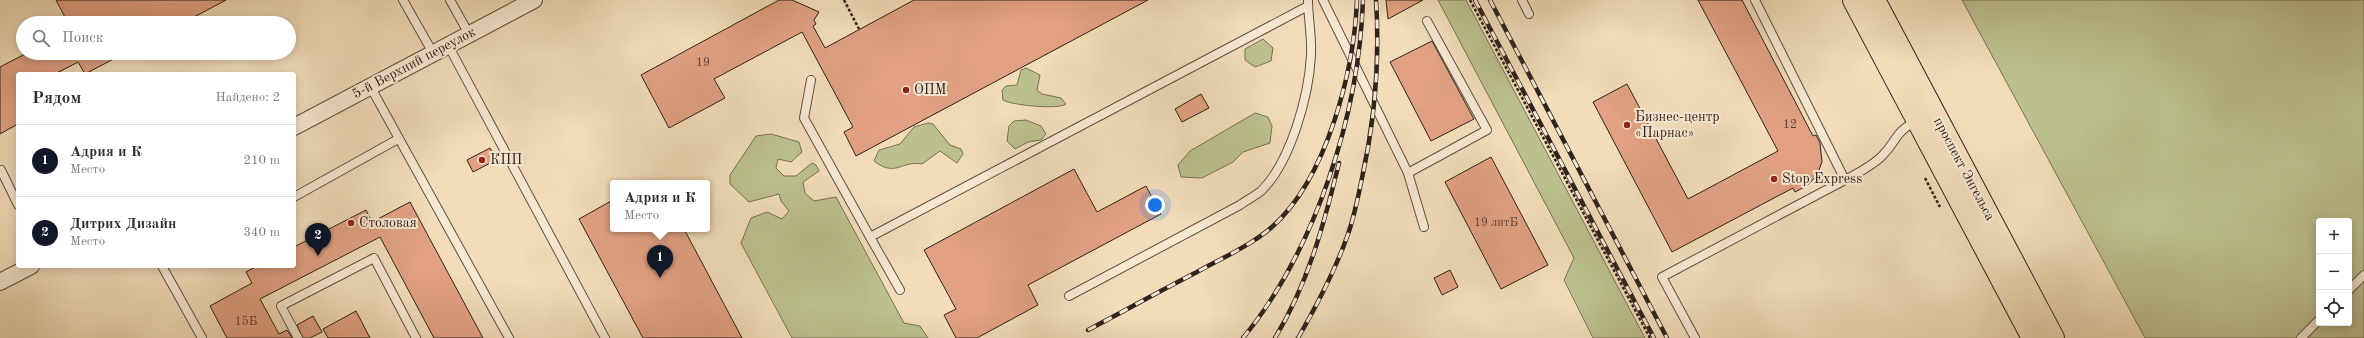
<!DOCTYPE html>
<html lang="ru">
<meta charset="utf-8">
<style>
body{margin:0;font-family:"Old Standard TT",serif;background:#f7f7f7;color:#2b2b33}
.controls{position:absolute;right:12px;bottom:12px;display:grid;overflow:hidden;border-radius:4px;box-shadow:0 2px 10px #0003}
.controls button{width:36px;height:36px;display:grid;place-items:center;padding:0;border:0;border-bottom:1px solid #e1e1e2;background:#fff;color:#2b2b33;font:20px sans-serif}
.you{position:absolute;left:1155px;top:205px;width:14px;height:14px;margin:-10px;border:3px solid #fff;border-radius:50%;background:#1a73e8;box-shadow:0 0 0 6px #1a73e833}
.badge{display:grid;place-items:center;width:26px;height:26px;border-radius:50%;background:#111827;color:#fff;font-size:13px;font-weight:700}
.pin{position:absolute;translate:-50% -33px;filter:drop-shadow(0 1px 2px #0008)}
.pin::after{content:'';position:absolute;top:21px;width:14px;height:12px;background:inherit;clip-path:polygon(0 0,100% 0,50% 100%)}
.popup{position:absolute;left:610px;top:180px;width:100px;height:52px;box-sizing:border-box;display:grid;place-content:center;border-radius:4px;background:#fff;filter:drop-shadow(0 1px 3px #0005);font-size:13px;white-space:nowrap;color:#7c7c81}
.popup b{font-size:15px;color:#2b2b33}
.popup::after{content:'';position:absolute;left:50%;top:100%;margin-left:-8px;border:8px solid transparent;border-top-color:#fff}
.list{margin:0;padding:0;list-style:none}
h2{display:flex;justify-content:space-between;align-items:center;height:52px;margin:0;padding:0 16px;font-size:17px}
h2 small{font-size:13px;font-weight:400;color:#7c7c81}
.list li{display:grid;grid-template-columns:26px 1fr auto;gap:12px;align-items:center;box-sizing:border-box;height:72px;padding:0 16px;border-top:1px solid #e1e1e2}
.list b{display:block;font-size:15px;white-space:nowrap}
.list p{margin:0;font-size:13px;white-space:nowrap;color:#7c7c81}
.list em{font-size:13px;font-style:normal;color:#7c7c81}
.icon{flex:none;width:22px;height:22px;fill:none;stroke:currentColor;stroke-width:2;stroke-linecap:round;stroke-linejoin:round}
.map{position:relative;flex:none;width:2364px;height:338px;overflow:hidden}
.search{position:absolute;background:#fff;box-shadow:0 2px 10px #0003;left:16px;top:16px;width:280px;height:44px;display:flex;align-items:center;gap:10px;box-sizing:border-box;padding:0 14px;border-radius:22px;color:#7c7c81;font-size:15px}
.panel{position:absolute;background:#fff;box-shadow:0 2px 10px #0003;left:16px;top:72px;width:280px;height:196px;border-radius:4px}
.map>svg:first-child{display:block}
</style>
<div class="map">
<svg width="2364" height="338" viewBox="0 0 2364 338">
<rect width="100%" height="100%" fill="#f2dcba"/>
<filter id="stains"><feTurbulence type="fractalNoise" baseFrequency=".005" numOctaves="4"/><feColorMatrix values="0 0 0 0 .2 0 0 0 0 .09 0 0 0 0 .02 0 0 0 .5 -.17"/></filter>
<radialGradient id="worn" r=".72"><stop offset=".6" stop-color="#630" stop-opacity="0"/><stop offset="1" stop-color="#630" stop-opacity=".3"/></radialGradient>
<g fill="#bcc08f" stroke="#767256" fill-rule="evenodd">
<polygon points="1438,0 1466,0 1645,338 1593,338 1564,280 1574,258"/>
<path d="M1962 0H2364V338H2145ZM2319 221H2349V323H2319Z"/>
<polygon points="1263,39 1273,48 1271,61 1255,67 1245,60 1245,49"/>
<path d="M1026 68 1040 75 1037 90 1042 94 1061 98 1066 104C1059 110 1010 105 1003 100L1002 90 1006 86 1017 85 1021 70Z"/>
<polygon points="1255,113 1268,117 1272,126 1270,143 1243,152 1233,162 1202,178 1181,177 1178,165 1190,151"/>
<polygon points="1026,120 1041,126 1046,134 1041,140 1028,142 1015,149 1007,141 1009,126 1014,121"/>
<path d="M928 123 933 124 950 145 961 149 963 154 957 163 940 151 922 164C901 160 896 178 874 161L879 150 900 144 914 127Z"/>
<polygon points="771,134 799,142 802,152 791,162 778,159 776,168 784,176 796,176 812,163 816,165 819,171 803,182 805,193 814,201 836,197 904,323 920,326 928,338 792,338 741,243 751,218 767,212 782,219 789,211 781,201 779,194 749,202 730,184 730,175 756,136"/>
</g>
<g fill="#e1a182" stroke="#2f231c">
<polygon points="56,0 226,0 183,23 68,23"/>
<polygon points="779,0 792,0 819,12 814,20 816,24 813,26 825,48 914,0 1148,0 856,156 844,132 853,127 802,32 714,79 725,98 669,128 641,75"/>
<polygon points="1386,0 1423,0 1388,19"/>
<polygon points="1698,0 1742,0 1813,136 1816,135 1820,143 1822,162 1817,175 1808,185 1795,192 1793,188 1672,252 1593,102 1627,84 1688,199 1778,151"/>
<polygon points="1432,41 1474,119 1431,141 1390,62"/>
<polygon points="27,53 125,53 85,74 78,62 55,74 18,74 18,124 0,134 0,67"/>
<polygon points="1201,94 1209,108 1182,122 1175,109"/>
<polygon points="490,148 496,160 473,172 467,160"/>
<polygon points="1491,157 1548,265 1501,289 1445,182"/>
<polygon points="1074,169 1097,212 1146,186 1161,214 1028,285 1038,305 977,338 956,338 944,315 956,309 924,250"/>
<polygon points="613,200 613,229 684,229 742,338 643,338 579,219"/>
<polygon points="410,202 483,338 434,338 380,237 260,299 279,334 287,330 292,338 227,338 210,306 252,283 246,272 257,266 294,266 294,247 366,210 372,222"/>
<polygon points="1450,270 1458,287 1442,295 1434,278"/>
<polygon points="356,311 370,338 328,338 323,329"/>
<polygon points="313,316 322,332 310,338 303,338 297,325"/>
</g>
<g fill="none" stroke-linecap="round" stroke-linejoin="round">
<defs>
<g id="lane">
<polyline points="403,0 433,53"/>
<polyline points="450,0 469,34"/>
<polyline points="1323,0 1408,173 1424,227"/>
<polyline points="1522,0 1529,14"/>
<polyline points="448,45 605,338"/>
<polyline points="811,80 804,118 870,237"/>
<polyline points="370,86 509,338"/>
<polyline points="1,170 18,205"/>
<polyline points="1408,173 1487,130 1427,21"/>
<path d="M1845 180C1858 173 1872 166 1882 156 1898 140 1894 132 1917 121"/>
<polyline points="294,197 398,139"/>
<polyline points="162,266 202,338"/>
<polyline points="900,290 870,237 1308,6"/>
<polyline points="2349,290 2364,275"/>
<path d="M1069 296 1240 205C1247 200 1255 196 1261 191 1291 162 1309 95 1311 55 1312 36 1308 18 1308 0"/>
<polyline points="298,338 281,306 374,258 416,338"/>
<polyline points="1695,338 1662,277 1845,180 1755,0"/>
<polyline points="2301,338 2319,320"/>
</g>
<g id="street">
<polyline points="294,127 534,0"/>
<polyline points="0,282 31,266"/>
</g>
<g id="primary">
<polyline points="1854,0 2033,338"/>
<polyline points="1874,0 2053,338"/>
</g>
</defs>
<use href="#lane" stroke="#605144" stroke-width="10"/>
<use href="#street" stroke="#605144" stroke-width="18"/>
<use href="#primary" stroke="#2f231c" stroke-width="24"/>
<g stroke="#2f231c" stroke-width="2.5" stroke-dasharray="3 2" stroke-linecap="butt">
<polyline points="844,0 859,29"/>
<polyline points="1470,0 1650,338"/>
<polyline points="1925,178 1940,207"/>
</g>
<use href="#lane" stroke="#f7e8d2" stroke-width="8"/>
<use href="#street" stroke="#f7e8d2" stroke-width="16"/>
<use href="#primary" stroke="#f2dcba" stroke-width="22"/>
<defs>
<g id="rail">
<polyline points="1475,0 1654,338"/>
<polyline points="1490,0 1667,338"/>
<path d="M1088 330C1124 311 1160 291 1197 272 1222 258 1250 246 1272 227 1327 178 1354 71 1357 0"/>
<path d="M1243 338C1316 249 1359 114 1363 0"/>
<path d="M1275 338C1308 284 1324 224 1339 163"/>
<path d="M1298 338C1317 305 1334 273 1347 237 1354 218 1358 198 1362 178 1375 119 1380 61 1376 0"/>
</g>
</defs>
<use href="#rail" stroke="#2f231c" stroke-width="4.5"/>
<use href="#rail" stroke="#f7e8d2" stroke-width="3" stroke-dasharray="9" stroke-linecap="butt"/>
</g>
<g fill="#8f2418" stroke="#f7e8d2" stroke-width="1.5">
<circle cx="906" cy="90" r="4"/>
<circle cx="1627" cy="125" r="4"/>
<circle cx="482" cy="160" r="4"/>
<circle cx="1774" cy="179" r="4"/>
<circle cx="351" cy="223" r="4"/>
</g>
<g text-anchor="middle" dominant-baseline="central" stroke-width="4" stroke-linejoin="round" paint-order="stroke">
<g font-size="12" fill="#5c4236">
<text x="703" y="63">19</text>
<text x="1790" y="125">12</text>
<text x="1496" y="223">19 литБ</text>
<text x="246" y="322">15Б</text>
</g>
<g font-size="14" fill="#2f231c" stroke="#f7e8d2">
<text transform="translate(414 63) rotate(-28)">5-й Верхний переулок</text>
<text transform="translate(1964 169) rotate(62)">проспект Энгельса</text>
</g>
<g font-size="14" fill="#2f231c" stroke="#f7e8d2" text-anchor="start">
<text x="914" y="90">ОПМ</text>
<text x="1635" y="117">Бизнес-центр<tspan x="1635" dy="16">«Парнас»</tspan></text>
<text x="490" y="160">КПП</text>
<text x="1782" y="179">Stop Express</text>
<text x="359" y="223">Столовая</text>
</g>
</g>
<rect width="100%" height="100%" filter="url(#stains)"/>
<rect width="100%" height="100%" fill="url(#worn)"/>
</svg>
<div class="controls">
<button>+</button>
<button>−</button>
<button><svg class="icon" aria-label="locate" viewBox="0 0 24 24"><circle cx="12" cy="12" r="6"/><path d="M12 2v4M12 18v4M2 12h4M18 12h4"/></svg></button>
</div>
<div class="you"></div>
<div class="pin badge" style="left:660px;top:278px">1</div>
<div class="popup"><b>Адрия и К</b>Место</div>
<div class="pin badge" style="left:318px;top:256px">2</div>
<div class="search"><svg class="icon" aria-label="search" viewBox="0 0 24 24"><circle cx="10" cy="10" r="6"/><path d="M15 15l6 6"/></svg>Поиск</div>
<section class="panel">
<h2>Рядом<small>Найдено: 2</small></h2>
<ul class="list">
<li><span class="badge">1</span><div><b>Адрия и К</b><p>Место</p></div><em>210 m</em></li>
<li><span class="badge">2</span><div><b>Дитрих Дизайн</b><p>Место</p></div><em>340 m</em></li>
</ul>
</section>
</div>
